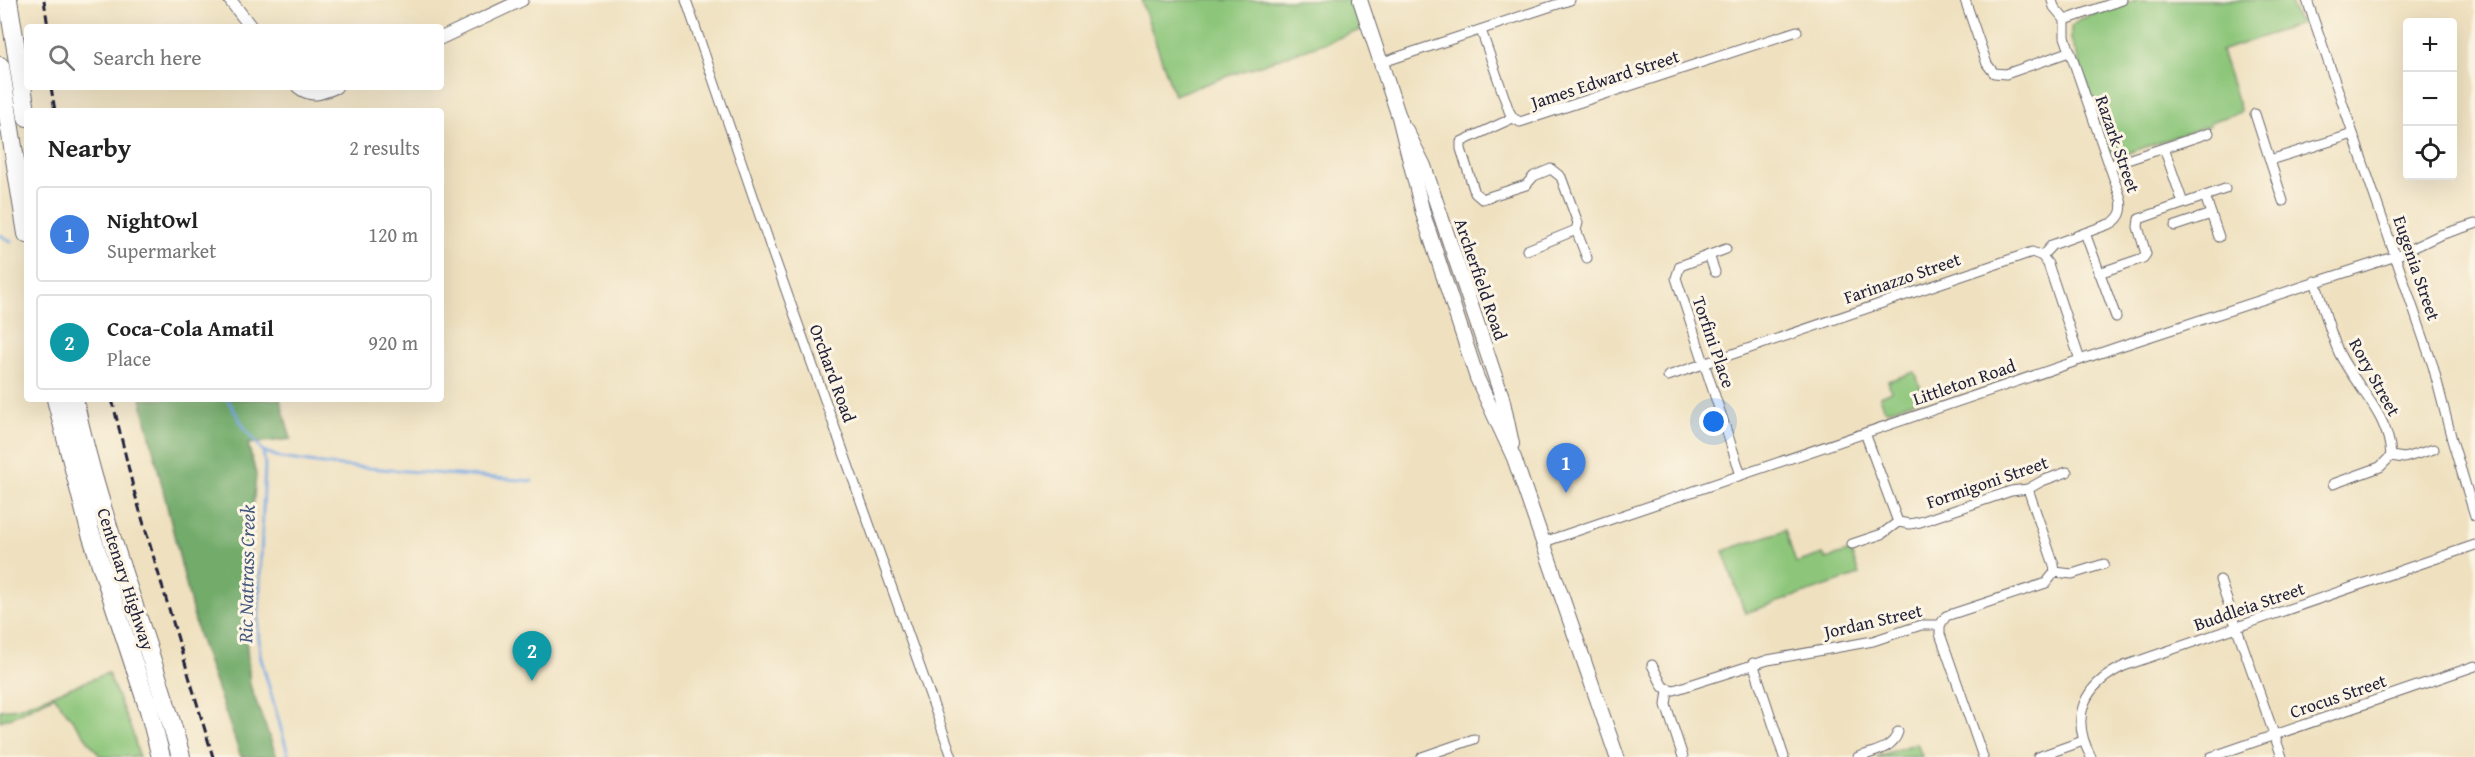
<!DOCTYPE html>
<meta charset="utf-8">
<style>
body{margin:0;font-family:"Gentium Book Plus",serif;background:#f6f6f6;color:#222}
.controls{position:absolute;right:18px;top:18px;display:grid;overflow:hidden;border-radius:6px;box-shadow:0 6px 24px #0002}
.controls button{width:54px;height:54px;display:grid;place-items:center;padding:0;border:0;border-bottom:2px solid #e0e0e0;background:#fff;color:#222;font:30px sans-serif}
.you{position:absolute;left:1714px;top:422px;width:21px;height:21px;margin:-15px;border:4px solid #fff;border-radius:50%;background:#1a73e8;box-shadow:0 0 0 9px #1a73e833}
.badge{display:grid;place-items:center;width:39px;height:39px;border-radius:50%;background:#b5179e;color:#fff;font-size:20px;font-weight:700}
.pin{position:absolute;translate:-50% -50px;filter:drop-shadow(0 2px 3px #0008)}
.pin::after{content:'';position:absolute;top:32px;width:21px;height:18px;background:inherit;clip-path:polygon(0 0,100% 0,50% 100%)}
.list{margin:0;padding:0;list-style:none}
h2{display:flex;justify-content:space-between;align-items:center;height:78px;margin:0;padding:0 24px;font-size:26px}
h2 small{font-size:20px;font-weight:400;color:#767676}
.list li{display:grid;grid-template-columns:39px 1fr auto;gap:18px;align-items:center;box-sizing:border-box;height:96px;margin:0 12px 12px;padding:0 12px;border:2px solid #e0e0e0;border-radius:6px}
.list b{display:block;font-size:22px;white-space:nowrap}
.list p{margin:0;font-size:20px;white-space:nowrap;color:#767676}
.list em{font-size:20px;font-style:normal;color:#767676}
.icon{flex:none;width:33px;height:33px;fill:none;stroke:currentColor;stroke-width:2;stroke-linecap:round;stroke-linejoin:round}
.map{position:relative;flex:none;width:2475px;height:757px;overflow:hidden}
.search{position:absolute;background:#fff;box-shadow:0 6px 24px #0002;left:24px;top:24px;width:420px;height:66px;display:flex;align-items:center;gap:15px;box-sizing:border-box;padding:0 21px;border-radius:6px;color:#767676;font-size:22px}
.panel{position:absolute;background:#fff;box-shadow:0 6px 24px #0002;left:24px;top:108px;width:420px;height:294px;border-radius:6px}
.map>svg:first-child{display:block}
</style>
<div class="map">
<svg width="2475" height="757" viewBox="0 0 2475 757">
<rect width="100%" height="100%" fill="#fcf5e5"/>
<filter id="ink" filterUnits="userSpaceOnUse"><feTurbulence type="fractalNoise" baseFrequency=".0167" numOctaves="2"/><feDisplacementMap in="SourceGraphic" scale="12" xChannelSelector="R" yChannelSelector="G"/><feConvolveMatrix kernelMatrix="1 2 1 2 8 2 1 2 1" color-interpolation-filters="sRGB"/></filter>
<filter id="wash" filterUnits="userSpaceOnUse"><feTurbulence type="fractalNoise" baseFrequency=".008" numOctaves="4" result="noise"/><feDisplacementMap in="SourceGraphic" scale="24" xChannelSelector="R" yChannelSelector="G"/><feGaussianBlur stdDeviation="1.35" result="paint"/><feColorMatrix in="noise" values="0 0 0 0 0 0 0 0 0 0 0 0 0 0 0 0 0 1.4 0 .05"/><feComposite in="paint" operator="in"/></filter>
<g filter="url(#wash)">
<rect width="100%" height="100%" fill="#efe1c0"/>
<g fill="#8dc67a" stroke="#58745a" stroke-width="1.5">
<polygon points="1141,0 1351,0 1361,30 1174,95"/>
<polygon points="2136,0 2290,0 2297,20 2301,19 2303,23 2221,51 2241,112 2210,122 2210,125 2113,158 2071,39 2071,27 2080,19"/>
<polygon points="1915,372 1924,398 1885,411 1880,396 1891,391 1888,381"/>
<polygon points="1785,530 1796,563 1823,554 1826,559 1851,551 1859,575 1745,613 1723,551"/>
<polygon points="108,673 133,734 139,757 101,757 54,696 12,717 0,721 0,710 18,708"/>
<polygon points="1917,743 1922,757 1875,757"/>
</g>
<polygon fill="#72ab6a" stroke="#4a6652" stroke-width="1.5" points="141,399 280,399 291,439 248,444 256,474 244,612 250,685 277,757 241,757 198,634"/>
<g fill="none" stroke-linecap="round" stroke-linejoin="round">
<g stroke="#76a7e1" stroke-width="3">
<polyline points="0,235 11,241"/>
<polyline points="227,399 246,430 263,451 265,465 258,625 260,655 289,757"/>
<polyline points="263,451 281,458 330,465 532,481"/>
</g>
</g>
</g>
<g filter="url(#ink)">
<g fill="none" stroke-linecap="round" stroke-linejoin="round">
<defs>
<g id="minor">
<polyline points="686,0 773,254 952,757"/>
<polyline points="1965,0 1987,64 1994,73 2006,74 2069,52"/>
<polyline points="2307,0 2433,366 2452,440 2475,516"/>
<polyline points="2065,20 2122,0"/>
<polyline points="1481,30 1509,111 1513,118 1520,122 1797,31"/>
<polyline points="1380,63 1570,0"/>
<polyline points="2255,114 2283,201"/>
<polyline points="1513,118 1465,140 1461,142 1461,149 1475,193 1482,199 1526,185 1534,176 1551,169 1561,177 1578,223 1576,230 1527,250"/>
<polyline points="2164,148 2183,203"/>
<polyline points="2270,160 2353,134"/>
<polyline points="2109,166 2209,133"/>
<polyline points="2205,196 2219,237"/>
<polyline points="2175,226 2211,214"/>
<polyline points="1576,230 1587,258"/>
<polyline points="2085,233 2116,317"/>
<polyline points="1726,249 1680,266 1676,278 1741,475"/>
<polyline points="1709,255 1715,272"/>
<path d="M2042 256 2052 245 2112 223C2121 217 2123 210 2121 199L2065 37V20L2054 7 2052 0"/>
<polyline points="2099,273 2143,258 2146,254 2138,227 2139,219 2225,189"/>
<path d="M2315 281C2323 305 2329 330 2339 353 2357 389 2389 414 2391 456"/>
<polyline points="1668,376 2032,252 2042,256 2048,264 2080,360"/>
<polyline points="1865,433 1898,522"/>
<polyline points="2333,484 2380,467 2391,456 2404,458 2434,449"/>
<polyline points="2028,489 2054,565 2055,572"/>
<polyline points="1544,542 2118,347 2396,256 2440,235 2475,224"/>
<polyline points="1852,544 1882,534 1898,522 1910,524 1920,522 2011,491 2028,489 2042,481 2067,472"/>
<polyline points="2220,580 2282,757"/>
<polyline points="1940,625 1940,634 1983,757"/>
<polyline points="1753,663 1784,757"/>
<polyline points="1652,665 1663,687 1674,690 1768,660 1873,641 1921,625 1940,625 1946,616 2046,583 2055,572 2072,574 2104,564"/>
<polyline points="1668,690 1666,705 1683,757"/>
<polyline points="1422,757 1474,739"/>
<path d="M1858 757C1873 752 1893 749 1898 732"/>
<polyline points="2038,757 2083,741"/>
<path d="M2091 757C2069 716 2084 685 2124 666L2475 545"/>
<polyline points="2211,757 2475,666"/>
</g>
<g id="tertiary">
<polyline points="230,0 251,27"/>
<polyline points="441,38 522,0"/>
<path d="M298 87C311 98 322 93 336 87"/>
</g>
<g id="secondary">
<polyline points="1360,0 1399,117 1424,217 1477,378 1514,458 1617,757"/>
<polyline points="1406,130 1424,166 1502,397 1512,444"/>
</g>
<g id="motorway">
<polyline points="8,0 27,117"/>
<polyline points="0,66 27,234"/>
<polyline points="56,399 90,531 149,710 161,757"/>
<path d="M74 399C99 521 149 637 181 757"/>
</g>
</defs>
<use href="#minor" stroke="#6a656a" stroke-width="11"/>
<use href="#tertiary" stroke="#6a656a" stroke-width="14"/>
<use href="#secondary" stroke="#6a656a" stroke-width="16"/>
<use href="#motorway" stroke="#6a656a" stroke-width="20"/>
<use href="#minor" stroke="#fff" stroke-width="9"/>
<use href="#tertiary" stroke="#fff" stroke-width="12"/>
<use href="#secondary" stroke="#fff" stroke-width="14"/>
<use href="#motorway" stroke="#fff" stroke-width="18"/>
<g stroke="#22223b" stroke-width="3" stroke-dasharray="9 4.5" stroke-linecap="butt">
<polyline points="44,0 48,27"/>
<polyline points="51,87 55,111"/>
<polyline points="112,399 134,491 213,757"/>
</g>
</g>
</g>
<g text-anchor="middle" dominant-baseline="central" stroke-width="6" stroke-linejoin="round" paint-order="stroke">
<g font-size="18" fill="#22223b" stroke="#fcf5e5">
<text transform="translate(1605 79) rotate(-18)">James Edward Street</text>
<text transform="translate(2118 144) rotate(71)">Razark Street</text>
<text transform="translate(2417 268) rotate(71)">Eugenia Street</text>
<text transform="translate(1902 278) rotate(-19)">Farinazzo Street</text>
<text transform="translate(1481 279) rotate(71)">Archerfield Road</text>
<text transform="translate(1714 342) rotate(71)">Torfini Place</text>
<text transform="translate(833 373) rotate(70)">Orchard Road</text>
<text transform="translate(2375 377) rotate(61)">Rory Street</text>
<text transform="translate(1964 382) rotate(-19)">Littleton Road</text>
<text transform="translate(1987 482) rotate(-19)">Formigoni Street</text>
<text transform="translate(126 579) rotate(72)">Centenary Highway</text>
<text transform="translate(2249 606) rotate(-19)">Buddleia Street</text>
<text transform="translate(1873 621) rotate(-13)">Jordan Street</text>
<text transform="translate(2338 696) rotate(-19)">Crocus Street</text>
</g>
<g font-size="20" font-style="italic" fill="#44577d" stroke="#fcf5e5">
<text transform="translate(246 574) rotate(-89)">Ric Nattrass Creek</text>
</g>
</g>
</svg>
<div class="controls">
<button>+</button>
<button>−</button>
<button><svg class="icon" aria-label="locate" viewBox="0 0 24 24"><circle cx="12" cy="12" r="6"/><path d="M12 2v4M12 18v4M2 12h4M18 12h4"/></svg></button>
</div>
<div class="you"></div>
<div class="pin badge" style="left:1566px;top:493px;background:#3f7fe0">1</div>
<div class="pin badge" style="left:532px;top:681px;background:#0f9aa8">2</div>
<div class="search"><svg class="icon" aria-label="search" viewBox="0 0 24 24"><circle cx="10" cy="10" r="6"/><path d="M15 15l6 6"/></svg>Search here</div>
<section class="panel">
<h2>Nearby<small>2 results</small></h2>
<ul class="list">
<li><span class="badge" style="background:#3f7fe0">1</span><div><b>NightOwl</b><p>Supermarket</p></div><em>120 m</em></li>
<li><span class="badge" style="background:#0f9aa8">2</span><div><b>Coca-Cola Amatil</b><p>Place</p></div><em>920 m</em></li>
</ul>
</section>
</div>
